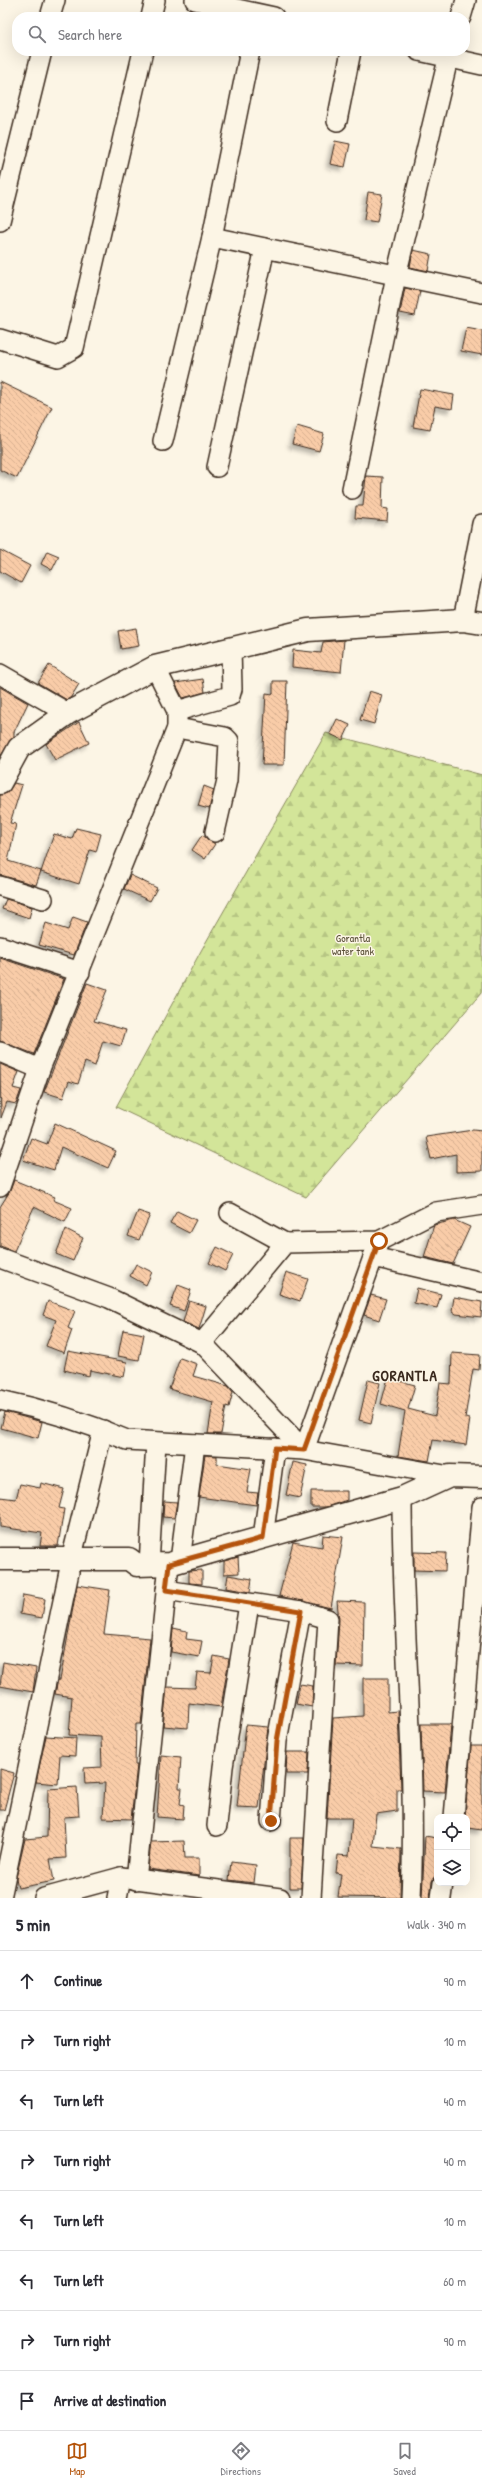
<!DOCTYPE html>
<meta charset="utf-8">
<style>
body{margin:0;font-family:"Patrick Hand",sans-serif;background:#f2f2f3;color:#2b2b33}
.controls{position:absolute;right:12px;bottom:12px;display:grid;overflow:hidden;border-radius:8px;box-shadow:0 4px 16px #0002}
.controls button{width:36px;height:36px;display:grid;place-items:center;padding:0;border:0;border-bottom:1px solid #e1e1e2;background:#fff;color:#2b2b33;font:20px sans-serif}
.stop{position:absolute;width:12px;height:12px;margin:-9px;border:3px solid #b45309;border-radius:50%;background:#fff}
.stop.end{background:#b45309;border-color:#fff;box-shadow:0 1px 4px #0008}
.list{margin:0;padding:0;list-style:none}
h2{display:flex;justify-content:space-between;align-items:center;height:52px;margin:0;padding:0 16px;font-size:17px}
h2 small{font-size:13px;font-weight:400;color:#7c7c81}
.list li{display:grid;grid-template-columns:26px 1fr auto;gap:12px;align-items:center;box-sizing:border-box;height:60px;padding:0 16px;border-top:1px solid #e1e1e2}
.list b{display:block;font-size:15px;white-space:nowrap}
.list em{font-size:13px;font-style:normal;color:#7c7c81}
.icon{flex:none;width:22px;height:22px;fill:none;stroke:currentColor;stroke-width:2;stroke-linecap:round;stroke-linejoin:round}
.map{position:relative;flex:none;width:482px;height:1898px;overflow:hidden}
.search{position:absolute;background:#fff;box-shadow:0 4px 16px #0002;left:12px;right:12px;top:12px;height:44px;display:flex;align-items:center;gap:10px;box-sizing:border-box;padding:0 14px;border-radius:16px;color:#7c7c81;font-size:15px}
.sheet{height:532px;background:#fff}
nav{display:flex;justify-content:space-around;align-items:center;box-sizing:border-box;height:56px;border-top:1px solid #e1e1e2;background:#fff;font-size:11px;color:#7c7c81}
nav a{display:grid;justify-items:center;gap:2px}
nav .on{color:#b45309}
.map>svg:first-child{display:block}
</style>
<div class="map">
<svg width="482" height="1898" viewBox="0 0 482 1898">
<defs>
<pattern id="forest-firs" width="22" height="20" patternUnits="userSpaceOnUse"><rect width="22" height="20" fill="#d3e599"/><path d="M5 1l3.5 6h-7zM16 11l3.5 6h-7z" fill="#b6c583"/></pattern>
<pattern id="building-back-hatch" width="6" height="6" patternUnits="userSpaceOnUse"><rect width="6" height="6" fill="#f9cca8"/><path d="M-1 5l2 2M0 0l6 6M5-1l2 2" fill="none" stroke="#d6af90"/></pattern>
<filter id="shadow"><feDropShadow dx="-3.5" dy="3.5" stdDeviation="2" flood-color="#0004"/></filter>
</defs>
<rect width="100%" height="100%" fill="#fcf5e5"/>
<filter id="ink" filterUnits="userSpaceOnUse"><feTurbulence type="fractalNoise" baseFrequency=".025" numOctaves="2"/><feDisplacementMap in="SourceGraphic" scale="8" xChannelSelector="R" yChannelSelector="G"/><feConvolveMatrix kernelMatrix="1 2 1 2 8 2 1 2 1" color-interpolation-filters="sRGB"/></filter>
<g filter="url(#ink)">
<polygon fill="url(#forest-firs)" stroke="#87885c" points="326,733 482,775 482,992 306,1197 116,1107 202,949"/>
<g fill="url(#building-back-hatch)" stroke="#3b2a1e" filter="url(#shadow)">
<polygon points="335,141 350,144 345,167 330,164"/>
<polygon points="368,192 382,194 377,222 364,220"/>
<polygon points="413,250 431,254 428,271 410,267"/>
<polygon points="405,288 420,291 415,316 400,313"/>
<polygon points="466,328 482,331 482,355 461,351"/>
<polygon points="0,382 52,407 17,478 0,470"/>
<polygon points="420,389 454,395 452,409 435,406 430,430 413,427"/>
<polygon points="297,426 324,434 319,451 292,444"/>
<polygon points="366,476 383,477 382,508 388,509 387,521 355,518 356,506 363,506"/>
<polygon points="0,550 30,566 21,583 0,571"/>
<polygon points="47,551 59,556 52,570 41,564"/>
<polygon points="136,628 139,646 121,649 118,631"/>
<polygon points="344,640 341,672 292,667 293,650 321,653 323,642"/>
<polygon points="49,665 79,684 71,697 67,700 38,683"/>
<polygon points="203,679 205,692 183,698 175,683"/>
<polygon points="273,681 287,681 284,765 262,765 266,693 273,694"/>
<polygon points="0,687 28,703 14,732 14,736 0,757"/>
<polygon points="369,691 382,695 374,724 360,720"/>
<polygon points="337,719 350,725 343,740 330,734"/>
<polygon points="79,722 89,743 55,760 46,744"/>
<polygon points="14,783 22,785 10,823 16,824 8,861 41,871 36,885 0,875 0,795 7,793"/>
<polygon points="204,786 214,790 209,809 198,806"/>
<polygon points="76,828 101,834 96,852 90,850 79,884 41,872 54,834 72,839"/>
<polygon points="202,835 215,844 205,859 192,850"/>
<polygon points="130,875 157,888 150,901 124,889"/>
<polygon points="6,899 32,907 29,918 2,909"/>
<polygon points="73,917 87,922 74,955 39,945 46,923 68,930"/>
<polygon points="0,958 64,979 34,1054 0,1041"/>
<polygon points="87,983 107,990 94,1021 126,1030 121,1046 103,1041 95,1066 85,1062 78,1084 69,1081 63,1098 44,1092"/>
<polygon points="0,1064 19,1072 13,1088 21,1090 16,1104 7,1102 1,1118"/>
<polygon points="55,1123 116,1151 108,1168 61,1147 54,1170 23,1160 31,1138 47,1144"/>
<polygon points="473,1130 482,1131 482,1171 456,1172 456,1154 431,1159 426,1137"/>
<polygon points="14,1180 55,1197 53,1200 72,1208 65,1222 34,1207 14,1251 0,1246 0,1207 10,1191"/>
<polygon points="138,1211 150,1215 139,1240 128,1236"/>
<polygon points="177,1211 196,1220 189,1233 170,1223"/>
<polygon points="454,1220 470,1227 453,1264 424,1257 434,1225"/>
<polygon points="66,1229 83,1238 73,1261 56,1254"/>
<polygon points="217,1247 233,1255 225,1271 209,1263"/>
<polygon points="136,1264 152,1272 146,1285 130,1276"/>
<polygon points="286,1272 308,1279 300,1301 279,1294"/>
<polygon points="178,1285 191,1290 184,1311 170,1306"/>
<polygon points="417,1288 441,1294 437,1308 414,1303"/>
<polygon points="371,1295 386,1299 379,1320 364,1315"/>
<polygon points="454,1297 482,1302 481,1317 456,1314 452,1311"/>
<polygon points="48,1301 75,1311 68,1328 72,1330 64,1353 46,1346 56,1320 43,1315"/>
<polygon points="189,1301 206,1306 199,1329 183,1322"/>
<polygon points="123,1330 144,1334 139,1360 118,1356"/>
<polygon points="68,1351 127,1362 124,1377 90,1370 89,1376 64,1370"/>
<polygon points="452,1353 480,1355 479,1370 473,1369 465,1418 470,1419 466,1445 433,1440 429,1461 398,1456 405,1411 381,1404 388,1378 415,1385 408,1409 435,1416 440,1383 451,1384"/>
<polygon points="180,1358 197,1364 193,1376 228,1386 233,1392 229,1407 226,1406 221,1434 208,1434 213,1402 169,1389"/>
<polygon points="368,1380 380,1383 371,1423 359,1420"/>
<polygon points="5,1412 42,1422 38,1438 1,1428"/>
<polygon points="205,1455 217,1456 217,1464 251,1469 247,1492 258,1493 256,1505 199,1497"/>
<polygon points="293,1462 307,1465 300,1498 286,1495"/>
<polygon points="41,1483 64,1489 59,1508 64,1509 58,1546 40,1546 42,1533 0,1527 0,1497 16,1499 20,1484 40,1488"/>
<polygon points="311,1491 347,1491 347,1500 326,1507 311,1507"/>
<polygon points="164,1501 177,1502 174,1518 163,1517"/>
<polygon points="323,1535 343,1537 331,1608 279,1596 293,1542 322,1547"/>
<polygon points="414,1552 446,1553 445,1571 414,1570"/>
<polygon points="238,1557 239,1573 224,1574 224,1561"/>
<polygon points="202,1570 202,1584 189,1583 189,1571"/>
<polygon points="228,1575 252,1579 250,1592 226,1588"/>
<polygon points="77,1585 110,1590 104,1634 150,1638 141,1724 136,1724 135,1765 137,1765 131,1819 103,1818 105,1783 85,1784 84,1768 102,1767 101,1737 69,1735 72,1697 55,1694 58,1680 60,1680"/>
<polygon points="23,1595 45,1599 42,1618 20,1614"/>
<polygon points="337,1601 364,1602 363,1666 336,1665 339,1620"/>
<polygon points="173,1628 187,1631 186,1639 202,1641 199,1657 171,1652"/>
<polygon points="214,1656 229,1659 221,1707 189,1703 188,1728 163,1726 167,1687 195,1688 197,1672 211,1673"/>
<polygon points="3,1662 36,1668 33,1692 0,1686"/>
<polygon points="363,1678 388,1678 388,1712 398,1711 401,1789 397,1789 397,1811 376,1814 373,1846 401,1849 400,1898 338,1897 341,1874 336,1873 338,1855 349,1856 352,1818 327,1818 333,1718 363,1716"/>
<polygon points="300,1684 313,1686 312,1707 296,1704"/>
<polygon points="421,1724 451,1724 445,1792 423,1791"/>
<polygon points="246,1725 268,1727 259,1808 237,1807"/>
<polygon points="46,1736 76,1738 75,1756 60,1755 58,1784 36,1782"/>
<polygon points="471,1746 482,1746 482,1830 467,1828 467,1817 465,1817"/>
<polygon points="287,1752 309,1752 308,1774 286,1774"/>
<polygon points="161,1755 181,1757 179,1788 182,1788 180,1804 184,1805 183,1819 157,1817"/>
<polygon points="0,1769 14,1773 4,1810 0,1810"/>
<polygon points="77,1787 79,1816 64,1817 66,1858 50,1859 54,1881 18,1888 16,1878 25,1839 47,1837 48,1789"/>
<polygon points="425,1836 437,1838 437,1874 432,1881 430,1898 422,1898"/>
<polygon points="290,1838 304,1838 301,1888 290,1888"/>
<polygon points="184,1841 185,1858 199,1858 199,1876 148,1869 151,1842"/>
<polygon points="231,1862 256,1865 254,1883 229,1880"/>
</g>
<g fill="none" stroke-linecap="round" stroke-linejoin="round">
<defs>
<g id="minor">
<polyline points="195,0 274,17"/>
<polyline points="50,17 55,0"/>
<polyline points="151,17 155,0"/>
<polyline points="461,17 466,0"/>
<polyline points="419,51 482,65"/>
<polyline points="337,121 351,51"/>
<polyline points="0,221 42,51"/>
<polyline points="212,237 482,293"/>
<polyline points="0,339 58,357 74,348 143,51"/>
<polyline points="163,441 212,237 250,51"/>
<polyline points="217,467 265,248"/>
<polyline points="352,489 396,276 450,51"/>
<polyline points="463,620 482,524"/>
<polyline points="0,674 68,713"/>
<polyline points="177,711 230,696 232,689 231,648"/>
<polyline points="177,728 225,737 229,741 227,780 215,832"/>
<polyline points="0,886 43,899"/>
<polyline points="0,946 80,972"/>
<polyline points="0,1052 40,1069"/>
<polyline points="0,1187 40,1069 177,728 177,711 155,667"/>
<polyline points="230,1213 285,1243"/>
<polyline points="373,1257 482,1282"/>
<polyline points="0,1258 109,1298 202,1343 304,1450 379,1241"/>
<polyline points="202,1343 285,1243 379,1241 436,1212 482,1205"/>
<path d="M0 1400C43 1409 87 1423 127 1440L304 1450 450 1476"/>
<path d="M402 1498C402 1632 417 1764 411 1898"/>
<polyline points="263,1538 275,1448"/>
<polyline points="71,1560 103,1430"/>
<polyline points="180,1561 195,1444"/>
<polyline points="149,1565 156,1442"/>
<polyline points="166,1590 301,1611 328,1619 311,1898"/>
<polyline points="454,1817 482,1507"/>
<polyline points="271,1821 277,1741 301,1611"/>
<polyline points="217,1826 223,1767 249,1604"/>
<polyline points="136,1880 169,1564"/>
<polyline points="1,1898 69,1572"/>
<polyline points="44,1898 121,1877 280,1898"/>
<polyline points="117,1898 121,1877"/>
<polyline points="441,1898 443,1883"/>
</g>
<g id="tertiary">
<polyline points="0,783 19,748 68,713 155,667 308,630 463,620 482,623"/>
<polyline points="0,1559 129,1559 137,1565 169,1564 402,1498 450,1476 482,1477"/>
</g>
</defs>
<use href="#minor" stroke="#3b2a1e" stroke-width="22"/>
<use href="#tertiary" stroke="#3b2a1e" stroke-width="25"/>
<use href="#minor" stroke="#fcf5e5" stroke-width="19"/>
<use href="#tertiary" stroke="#fcf5e5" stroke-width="22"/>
</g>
</g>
<g fill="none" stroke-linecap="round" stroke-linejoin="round" filter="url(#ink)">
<polyline stroke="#b45309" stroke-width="5" points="271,1821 277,1741 301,1611 166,1590 169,1564 263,1538 275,1448 304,1450 379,1241"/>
</g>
<g text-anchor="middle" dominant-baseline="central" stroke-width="3" stroke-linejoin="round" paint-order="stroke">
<g font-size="11" fill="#594f37" stroke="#fcf5e5">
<text x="353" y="938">Gorantla<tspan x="353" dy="13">water tank</tspan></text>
</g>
<g font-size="15" font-weight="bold" letter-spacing="1" fill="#3b2a1e" stroke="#fcf5e5">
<text x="405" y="1375">GORANTLA</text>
</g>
</g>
</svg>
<div class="controls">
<button><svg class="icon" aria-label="locate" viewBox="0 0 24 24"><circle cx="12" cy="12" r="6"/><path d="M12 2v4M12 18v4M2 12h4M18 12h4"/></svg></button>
<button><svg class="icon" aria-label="layers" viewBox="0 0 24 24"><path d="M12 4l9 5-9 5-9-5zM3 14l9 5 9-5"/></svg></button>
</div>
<div class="stop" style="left:379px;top:1241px"></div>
<div class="stop end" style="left:271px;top:1821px"></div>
<div class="search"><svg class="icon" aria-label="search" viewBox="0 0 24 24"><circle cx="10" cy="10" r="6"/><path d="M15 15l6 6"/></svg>Search here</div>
</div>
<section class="sheet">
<h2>5 min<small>Walk · 340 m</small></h2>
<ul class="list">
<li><svg class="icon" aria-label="ahead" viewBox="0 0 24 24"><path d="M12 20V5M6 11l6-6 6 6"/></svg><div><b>Continue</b></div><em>90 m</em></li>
<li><svg class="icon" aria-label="right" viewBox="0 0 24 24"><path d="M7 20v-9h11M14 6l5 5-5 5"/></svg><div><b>Turn right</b></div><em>10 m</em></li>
<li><svg class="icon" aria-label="left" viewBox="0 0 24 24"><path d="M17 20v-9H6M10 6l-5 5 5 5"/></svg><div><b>Turn left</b></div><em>40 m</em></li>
<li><svg class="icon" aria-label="right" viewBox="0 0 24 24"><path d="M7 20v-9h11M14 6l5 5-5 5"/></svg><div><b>Turn right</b></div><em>40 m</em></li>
<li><svg class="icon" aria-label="left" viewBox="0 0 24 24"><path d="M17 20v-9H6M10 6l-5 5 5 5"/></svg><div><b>Turn left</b></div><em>10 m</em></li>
<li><svg class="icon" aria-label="left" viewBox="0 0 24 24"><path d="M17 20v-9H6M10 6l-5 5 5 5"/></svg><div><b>Turn left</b></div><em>60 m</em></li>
<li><svg class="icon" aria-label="right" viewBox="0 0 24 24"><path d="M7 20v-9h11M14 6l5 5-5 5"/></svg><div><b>Turn right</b></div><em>90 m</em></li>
<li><svg class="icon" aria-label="arrive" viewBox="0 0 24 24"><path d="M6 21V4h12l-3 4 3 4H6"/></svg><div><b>Arrive at destination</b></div></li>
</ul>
</section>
<nav>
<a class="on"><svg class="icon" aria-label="map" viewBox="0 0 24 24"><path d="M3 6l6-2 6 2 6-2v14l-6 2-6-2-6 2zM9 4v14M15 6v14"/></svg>Map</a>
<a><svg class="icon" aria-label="directions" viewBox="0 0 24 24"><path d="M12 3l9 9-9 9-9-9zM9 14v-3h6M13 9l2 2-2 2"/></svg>Directions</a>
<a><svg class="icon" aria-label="saved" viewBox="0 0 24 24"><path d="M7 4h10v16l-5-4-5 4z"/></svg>Saved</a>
</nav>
